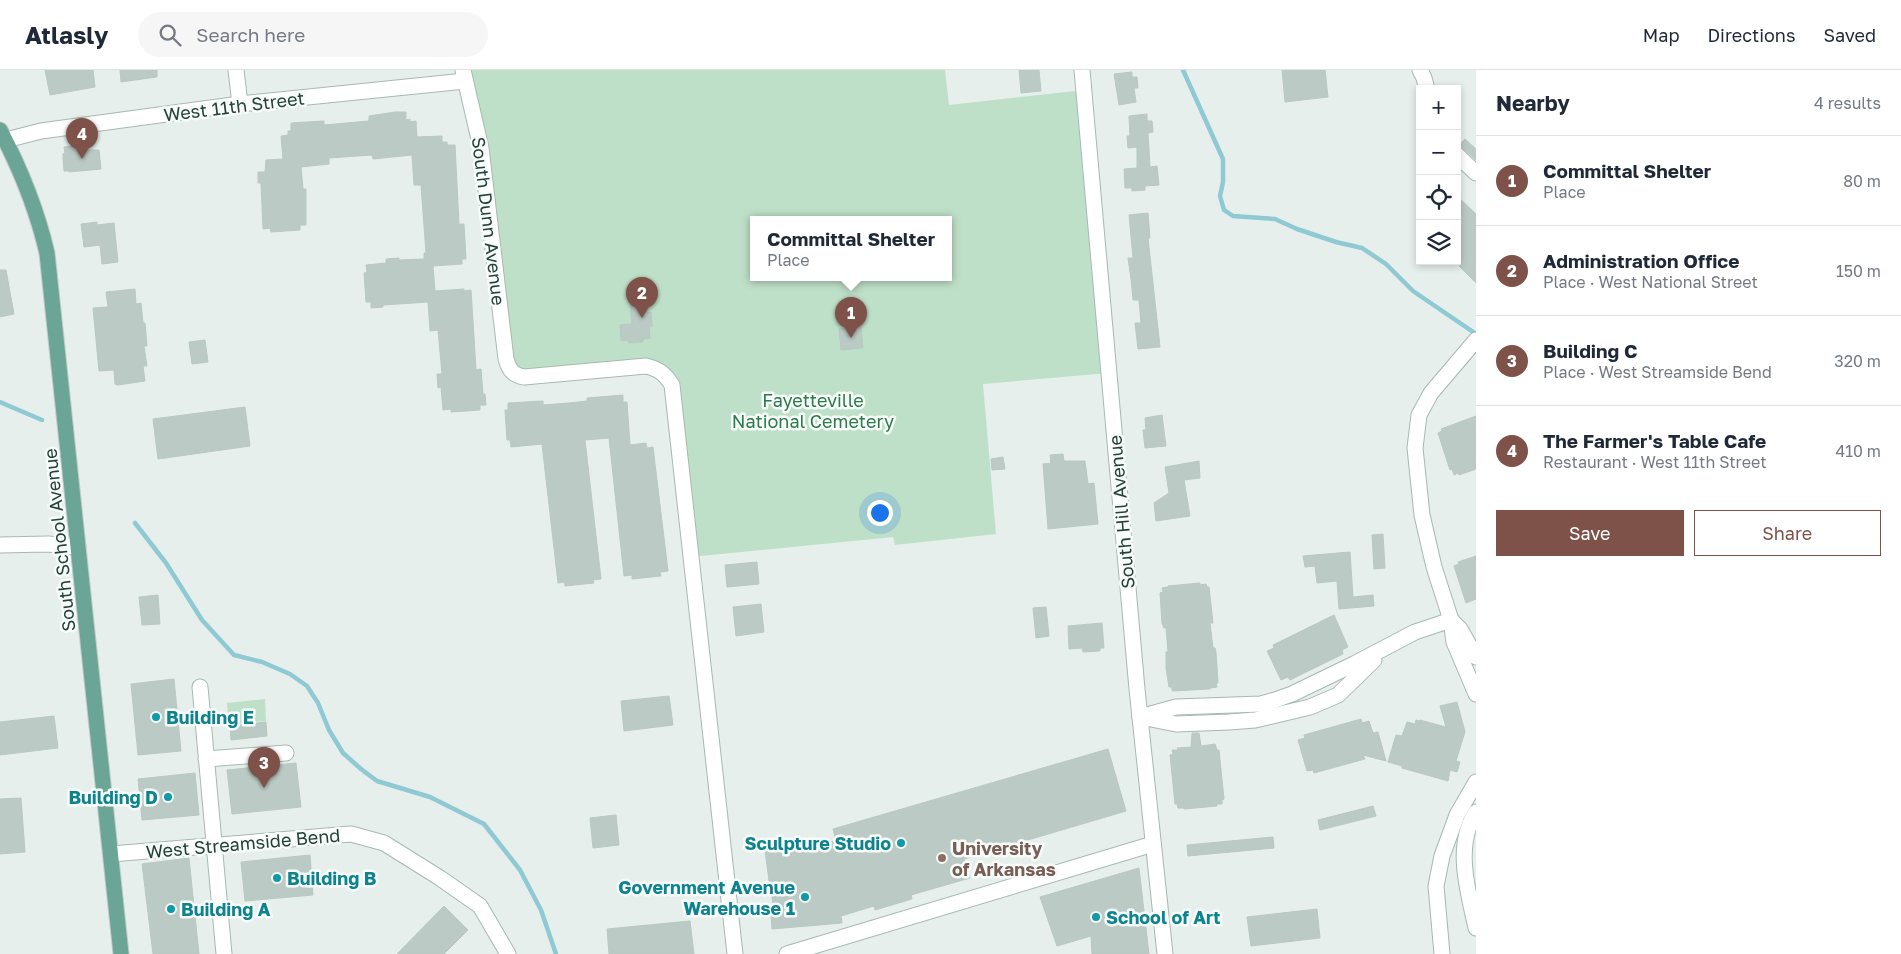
<!DOCTYPE html>
<meta charset="utf-8">
<style>
body{margin:0;font-family:"Golos Text",sans-serif;background:#f6f6f7;color:#1f2937}
.controls{position:absolute;right:15px;top:15px;display:grid;overflow:hidden;border-radius:0px;box-shadow:0 2px 8px #0003}
.controls button{width:45px;height:45px;display:grid;place-items:center;padding:0;border:0;border-bottom:1px solid #e0e1e3;background:#fff;color:#1f2937;font:25px sans-serif}
.you{position:absolute;left:879px;top:442px;width:18px;height:18px;margin:-12px;border:4px solid #fff;border-radius:50%;background:#1a73e8;box-shadow:0 0 0 8px #1a73e833}
.badge{display:grid;place-items:center;width:32px;height:32px;border-radius:50%;background:#7f5249;color:#fff;font-size:16px;font-weight:700}
.pin{position:absolute;translate:-50% -41px;filter:drop-shadow(0 1px 2px #0008)}
.pin::after{content:'';position:absolute;top:26px;width:18px;height:15px;background:inherit;clip-path:polygon(0 0,100% 0,50% 100%)}
.popup{position:absolute;left:750px;top:146px;width:202px;height:65px;box-sizing:border-box;display:grid;place-content:center;border-radius:0px;background:#fff;filter:drop-shadow(0 1px 4px #0005);font-size:16px;white-space:nowrap;color:#747a83}
.popup b{font-size:19px;color:#1f2937}
.popup::after{content:'';position:absolute;left:50%;top:100%;margin-left:-10px;border:10px solid transparent;border-top-color:#fff}
.list{margin:0;padding:0;list-style:none}
h2{display:flex;justify-content:space-between;align-items:center;height:65px;margin:0;padding:0 20px;font-size:21px}
h2 small{font-size:16px;font-weight:400;color:#747a83}
.list li{display:grid;grid-template-columns:32px 1fr auto;gap:15px;align-items:center;box-sizing:border-box;height:90px;padding:0 20px;border-top:1px solid #e0e1e3}
.list b{display:block;font-size:19px;white-space:nowrap}
.list p{margin:0;font-size:16px;white-space:nowrap;color:#747a83}
.list em{font-size:16px;font-style:normal;color:#747a83}
.actions{display:flex;gap:10px;padding:15px 20px}
.actions a{flex:1;padding:11px 0;border:1px solid #7f5249;border-radius:0px;text-align:center;font-size:18px;color:#7f5249}
.actions .main{background:#7f5249;color:#fff}
.icon{flex:none;width:28px;height:28px;fill:none;stroke:currentColor;stroke-width:2;stroke-linecap:round;stroke-linejoin:round}
.map{position:relative;flex:none;width:1476px;height:884px;overflow:hidden}
header{display:flex;align-items:center;gap:30px;box-sizing:border-box;height:70px;padding:0 25px;background:#fff;border-bottom:1px solid #e0e1e3}
header strong{font-size:24px}
nav{display:flex;gap:28px;margin-inline-start:auto;font-size:18px}
.search{width:350px;height:45px;background:#f6f6f7;display:flex;align-items:center;gap:12px;box-sizing:border-box;padding:0 18px;border-radius:28px;color:#747a83;font-size:19px}
main{display:flex}
aside{flex:1;background:#fff}
.map>svg:first-child{display:block}
</style>
<header>
<strong>Atlasly</strong>
<div class="search"><svg class="icon" aria-label="search" viewBox="0 0 24 24"><circle cx="10" cy="10" r="6"/><path d="M15 15l6 6"/></svg>Search here</div>
<nav><a>Map</a><a>Directions</a><a>Saved</a></nav>
</header>
<main>
<div class="map">
<svg width="1476" height="884" viewBox="0 0 1476 884">
<rect width="100%" height="100%" fill="#e6efeb"/>
<g fill="#bfe0c8" fill-rule="evenodd">
<path d="M463 0H945L949 35 1084 20 1109 303 983 314 996 464 895 475 893 467 691 487 675 326 658 299 511 302ZM754 149H948V207H754Z"/>
<polygon points="265,629 266,651 216,655 216,649 228,647 227,633"/>
</g>
<g fill="none" stroke-linecap="round" stroke-linejoin="round">
<g stroke="#8ec9d4" stroke-width="4.5">
<polyline points="1183,0 1223,89 1223,112 1220,126 1224,140 1233,146 1275,149 1297,159 1336,172 1362,178 1386,194 1413,221 1476,264"/>
<polyline points="0,332 42,350"/>
<polyline points="135,453 166,493 202,550 234,585 262,592 290,604 307,616 318,633 329,660 343,683 361,699 377,711 430,727 484,754 520,800 541,840 556,884"/>
</g>
</g>
<g fill="#bbcac4" stroke="#b8c9c2">
<polygon points="45,0 93,0 95,17 50,25"/>
<polygon points="120,0 157,0 157,7 121,12"/>
<polygon points="1019,0 1039,0 1041,21 1021,23"/>
<polygon points="1282,0 1325,0 1328,27 1285,32"/>
<polygon points="1132,2 1132,7 1137,7 1138,18 1134,18 1136,32 1119,35 1114,4"/>
<polygon points="395,42 406,42 406,50 410,49 410,52 416,51 417,67 442,66 442,72 447,72 447,75 455,75 459,154 464,154 466,189 462,189 462,194 433,196 435,221 464,219 464,221 471,220 476,300 481,299 483,324 485,324 486,335 480,335 480,340 451,342 451,339 443,340 441,317 438,318 437,304 442,304 438,260 430,261 428,232 383,235 383,237 371,238 371,232 366,232 364,203 367,202 366,195 386,193 386,189 399,188 399,190 424,189 424,183 426,183 421,115 414,115 412,85 373,89 372,85 329,88 329,94 301,97 303,119 306,119 306,155 300,155 300,160 271,162 270,158 263,159 261,113 258,113 258,102 265,102 266,90 283,89 281,66 288,65 288,61 291,61 291,53 324,51 324,55 369,51 369,46"/>
<polygon points="1147,44 1147,51 1152,51 1153,62 1148,63 1150,97 1157,96 1159,115 1145,116 1145,120 1132,121 1132,118 1125,118 1124,99 1137,98 1137,77 1128,78 1127,66 1130,66 1129,46"/>
<polygon points="1465,69 1476,79 1476,90 1463,78 1458,76"/>
<polygon points="81,75 82,80 99,80 101,99 69,102 69,101 64,101 63,88 63,84 65,83 64,77"/>
<polygon points="1457,126 1476,144 1476,213 1459,196 1461,195 1457,192"/>
<polygon points="1148,143 1150,168 1148,168 1160,277 1138,279 1135,253 1141,253 1139,230 1133,230 1131,209 1128,188 1133,188 1129,145"/>
<polygon points="97,152 97,155 114,153 118,192 102,194 100,175 84,177 81,154"/>
<polygon points="0,200 6,200 14,244 0,247"/>
<polygon points="135,219 136,234 141,233 143,253 145,253 147,276 144,276 147,296 143,296 145,311 118,315 115,314 114,300 99,301 93,238 108,237 106,222"/>
<polygon points="646,231 647,242 651,242 652,256 649,257 650,268 643,269 643,272 629,273 628,270 621,271 620,255 632,254 630,232"/>
<polygon points="861,257 863,278 841,280 839,259"/>
<polygon points="205,270 208,292 192,294 189,272"/>
<polygon points="623,325 623,332 627,332 630,375 646,373 647,378 653,377 668,501 660,502 661,506 632,509 632,505 624,506 609,368 585,370 601,509 593,510 594,513 565,516 564,512 558,513 542,374 511,377 510,370 507,370 505,340 508,340 508,333 543,331 543,335 569,333 587,331 587,328"/>
<polygon points="245,337 250,376 158,389 153,349"/>
<polygon points="1162,345 1166,376 1145,378 1143,360 1146,360 1145,348"/>
<polygon points="1476,346 1476,399 1459,405 1458,403 1454,405 1452,399 1450,400 1438,363 1442,361 1441,359"/>
<polygon points="1063,384 1064,391 1085,391 1088,414 1094,413 1098,454 1048,459 1043,394 1051,393 1050,385"/>
<polygon points="1003,387 1005,399 992,400 991,389"/>
<polygon points="1199,391 1200,408 1184,410 1190,446 1156,451 1154,433 1169,423 1165,397"/>
<polygon points="1383,464 1385,498 1374,499 1372,465"/>
<polygon points="1350,482 1353,527 1373,525 1374,536 1339,539 1337,511 1317,513 1315,496 1305,497 1303,486"/>
<polygon points="1476,486 1476,529 1466,533 1454,496 1459,494 1458,492"/>
<polygon points="757,492 759,514 727,517 725,495"/>
<polygon points="1200,513 1200,515 1206,514 1207,517 1209,517 1213,553 1210,553 1213,578 1215,578 1216,582 1218,613 1216,613 1217,617 1210,618 1210,619 1172,621 1172,617 1169,617 1166,598 1166,582 1168,582 1166,558 1164,558 1162,553 1160,523 1163,522 1162,518 1168,517 1168,516"/>
<polygon points="158,525 160,554 142,555 139,527"/>
<polygon points="761,534 764,562 736,566 733,537"/>
<polygon points="1046,537 1049,566 1036,568 1033,538"/>
<polygon points="1334,545 1348,577 1342,580 1343,584 1296,607 1290,610 1288,607 1281,610 1267,581 1274,578 1273,575"/>
<polygon points="1102,553 1104,578 1100,578 1100,581 1083,582 1082,578 1069,579 1068,556"/>
<polygon points="174,609 181,681 138,685 131,614"/>
<polygon points="669,626 673,655 624,661 621,631"/>
<polygon points="1457,632 1465,662 1456,691 1460,692 1457,702 1450,700 1448,711 1402,698 1402,696 1388,692 1396,665 1402,666 1407,652 1415,654 1416,650 1419,651 1420,650 1446,657 1440,636"/>
<polygon points="54,646 58,678 0,685 0,652"/>
<polygon points="1361,649 1362,653 1369,651 1373,663 1378,662 1386,691 1363,685 1365,689 1314,703 1313,700 1307,701 1298,670 1305,668 1304,665"/>
<polygon points="266,652 267,666 231,670 230,656"/>
<polygon points="1192,663 1199,663 1201,676 1215,674 1217,680 1219,680 1224,729 1222,730 1222,734 1216,734 1217,736 1184,739 1184,738 1178,738 1177,734 1175,734 1170,685 1173,684 1172,680 1178,680 1177,678 1191,677"/>
<polygon points="1108,679 1126,741 964,789 970,808 911,825 912,829 875,840 874,836 841,846 842,853 772,859 771,843 774,843 770,811 769,811 765,780 766,778 836,771 833,759"/>
<polygon points="296,693 301,737 232,744 227,700"/>
<polygon points="195,703 199,745 142,750 138,709"/>
<polygon points="21,728 25,782 0,784 0,729"/>
<polygon points="1373,736 1376,746 1320,760 1318,750"/>
<polygon points="616,745 619,775 593,778 590,748"/>
<polygon points="1273,767 1274,778 1188,786 1187,775"/>
<polygon points="310,785 313,825 245,831 241,792"/>
<polygon points="189,788 199,884 153,884 142,794"/>
<polygon points="1139,798 1149,884 1092,884 1091,866 1057,876 1040,827"/>
<polygon points="444,836 468,860 444,884 397,884"/>
<polygon points="1317,839 1320,868 1251,876 1247,847"/>
<polygon points="690,851 694,884 609,884 607,859"/>
</g>
<g fill="none" stroke-linecap="round" stroke-linejoin="round">
<defs>
<g id="minor">
<polyline points="236,0 240,34"/>
<path d="M463 0 481 78 506 289C509 300 513 305 524 307L646 296C659 299 665 304 672 315L735 884"/>
<polyline points="1082,0 1137,619 1165,884"/>
<polyline points="1420,0 1424,8 1427,19"/>
<polyline points="6,70 41,61 240,34 465,11"/>
<polyline points="1457,85 1476,103"/>
<polyline points="1476,270 1431,323 1419,345 1415,378 1422,445 1434,497 1451,550 1454,572 1476,624"/>
<polyline points="0,475 48,474 78,477"/>
<polyline points="1451,550 1460,559 1476,587"/>
<polyline points="200,617 224,884"/>
<polyline points="1140,647 1176,637 1261,634 1275,630 1292,624 1354,594 1415,562 1451,550"/>
<polyline points="1146,648 1176,654 1229,652 1255,650 1310,637 1338,625 1374,590"/>
<polyline points="206,689 286,683"/>
<path d="M1476 742C1454 776 1468 821 1476 858"/>
<polyline points="111,784 351,764 384,773 440,808 480,836 508,884"/>
<polyline points="787,884 1153,774"/>
<polyline points="1442,884 1436,816 1442,786 1457,745 1476,712"/>
</g>
<path id="major" d="M0 60C21 100 37 140 47 183L121 884"/>
</defs>
<use href="#minor" stroke="#a8b8b2" stroke-width="17"/>
<use href="#major" stroke="#c2cac8" stroke-width="17"/>
<use href="#minor" stroke="#fff" stroke-width="15"/>
<use href="#major" stroke="#6aa596" stroke-width="15"/>
</g>
<g fill="#0f9aa8" stroke="#f7fbf9" stroke-width="2">
<circle cx="156" cy="647" r="5"/>
<circle cx="168" cy="727" r="5"/>
<circle cx="901" cy="773" r="5"/>
<circle cx="277" cy="808" r="5"/>
<circle cx="805" cy="827" r="5"/>
<circle cx="171" cy="839" r="5"/>
<circle cx="1096" cy="847" r="5"/>
</g>
<circle fill="#8d6e63" stroke="#f7fbf9" stroke-width="2" cx="942" cy="788" r="5"/>
<g text-anchor="middle" dominant-baseline="central" stroke-width="5" stroke-linejoin="round" paint-order="stroke">
<g font-size="18" fill="#24423a" stroke="#f7fbf9">
<text transform="translate(234 36) rotate(-7)">West 11th Street</text>
<text transform="translate(489 151) rotate(83)">South Dunn Avenue</text>
<text transform="translate(1121 442) rotate(-95)">South Hill Avenue</text>
<text transform="translate(59 470) rotate(-96)">South School Avenue</text>
<text transform="translate(243 773) rotate(-5)">West Streamside Bend</text>
</g>
<g font-size="18" fill="#2d7a4b" stroke="#f7fbf9">
<text x="813" y="330">Fayetteville<tspan x="813" dy="21">National Cemetery</tspan></text>
</g>
<g font-size="18" font-weight="bold" fill="#0d838f" stroke="#f7fbf9" text-anchor="start">
<text x="166" y="647">Building E</text>
<text x="158" y="727" text-anchor="end">Building D</text>
<text x="891" y="773" text-anchor="end">Sculpture Studio</text>
<text x="287" y="808">Building B</text>
<text x="795" y="817" text-anchor="end">Government Avenue<tspan x="795" dy="21">Warehouse 1</tspan></text>
<text x="181" y="839">Building A</text>
<text x="1106" y="847">School of Art</text>
</g>
<g font-size="18" font-weight="bold" fill="#785e54" stroke="#f7fbf9" text-anchor="start">
<text x="952" y="778">University<tspan x="952" dy="21">of Arkansas</tspan></text>
</g>
</g>
</svg>
<div class="controls">
<button>+</button>
<button>−</button>
<button><svg class="icon" aria-label="locate" viewBox="0 0 24 24"><circle cx="12" cy="12" r="6"/><path d="M12 2v4M12 18v4M2 12h4M18 12h4"/></svg></button>
<button><svg class="icon" aria-label="layers" viewBox="0 0 24 24"><path d="M12 4l9 5-9 5-9-5zM3 14l9 5 9-5"/></svg></button>
</div>
<div class="you"></div>
<div class="pin badge" style="left:851px;top:268px">1</div>
<div class="popup"><b>Committal Shelter</b>Place</div>
<div class="pin badge" style="left:642px;top:248px">2</div>
<div class="pin badge" style="left:264px;top:718px">3</div>
<div class="pin badge" style="left:82px;top:89px">4</div>
</div>
<aside>
<h2>Nearby<small>4 results</small></h2>
<ul class="list">
<li><span class="badge">1</span><div><b>Committal Shelter</b><p>Place</p></div><em>80 m</em></li>
<li><span class="badge">2</span><div><b>Administration Office</b><p>Place · West National Street</p></div><em>150 m</em></li>
<li><span class="badge">3</span><div><b>Building C</b><p>Place · West Streamside Bend</p></div><em>320 m</em></li>
<li><span class="badge">4</span><div><b>The Farmer's Table Cafe</b><p>Restaurant · West 11th Street</p></div><em>410 m</em></li>
</ul>
<div class="actions"><a class="main">Save</a><a>Share</a></div>
</aside>
</main>
